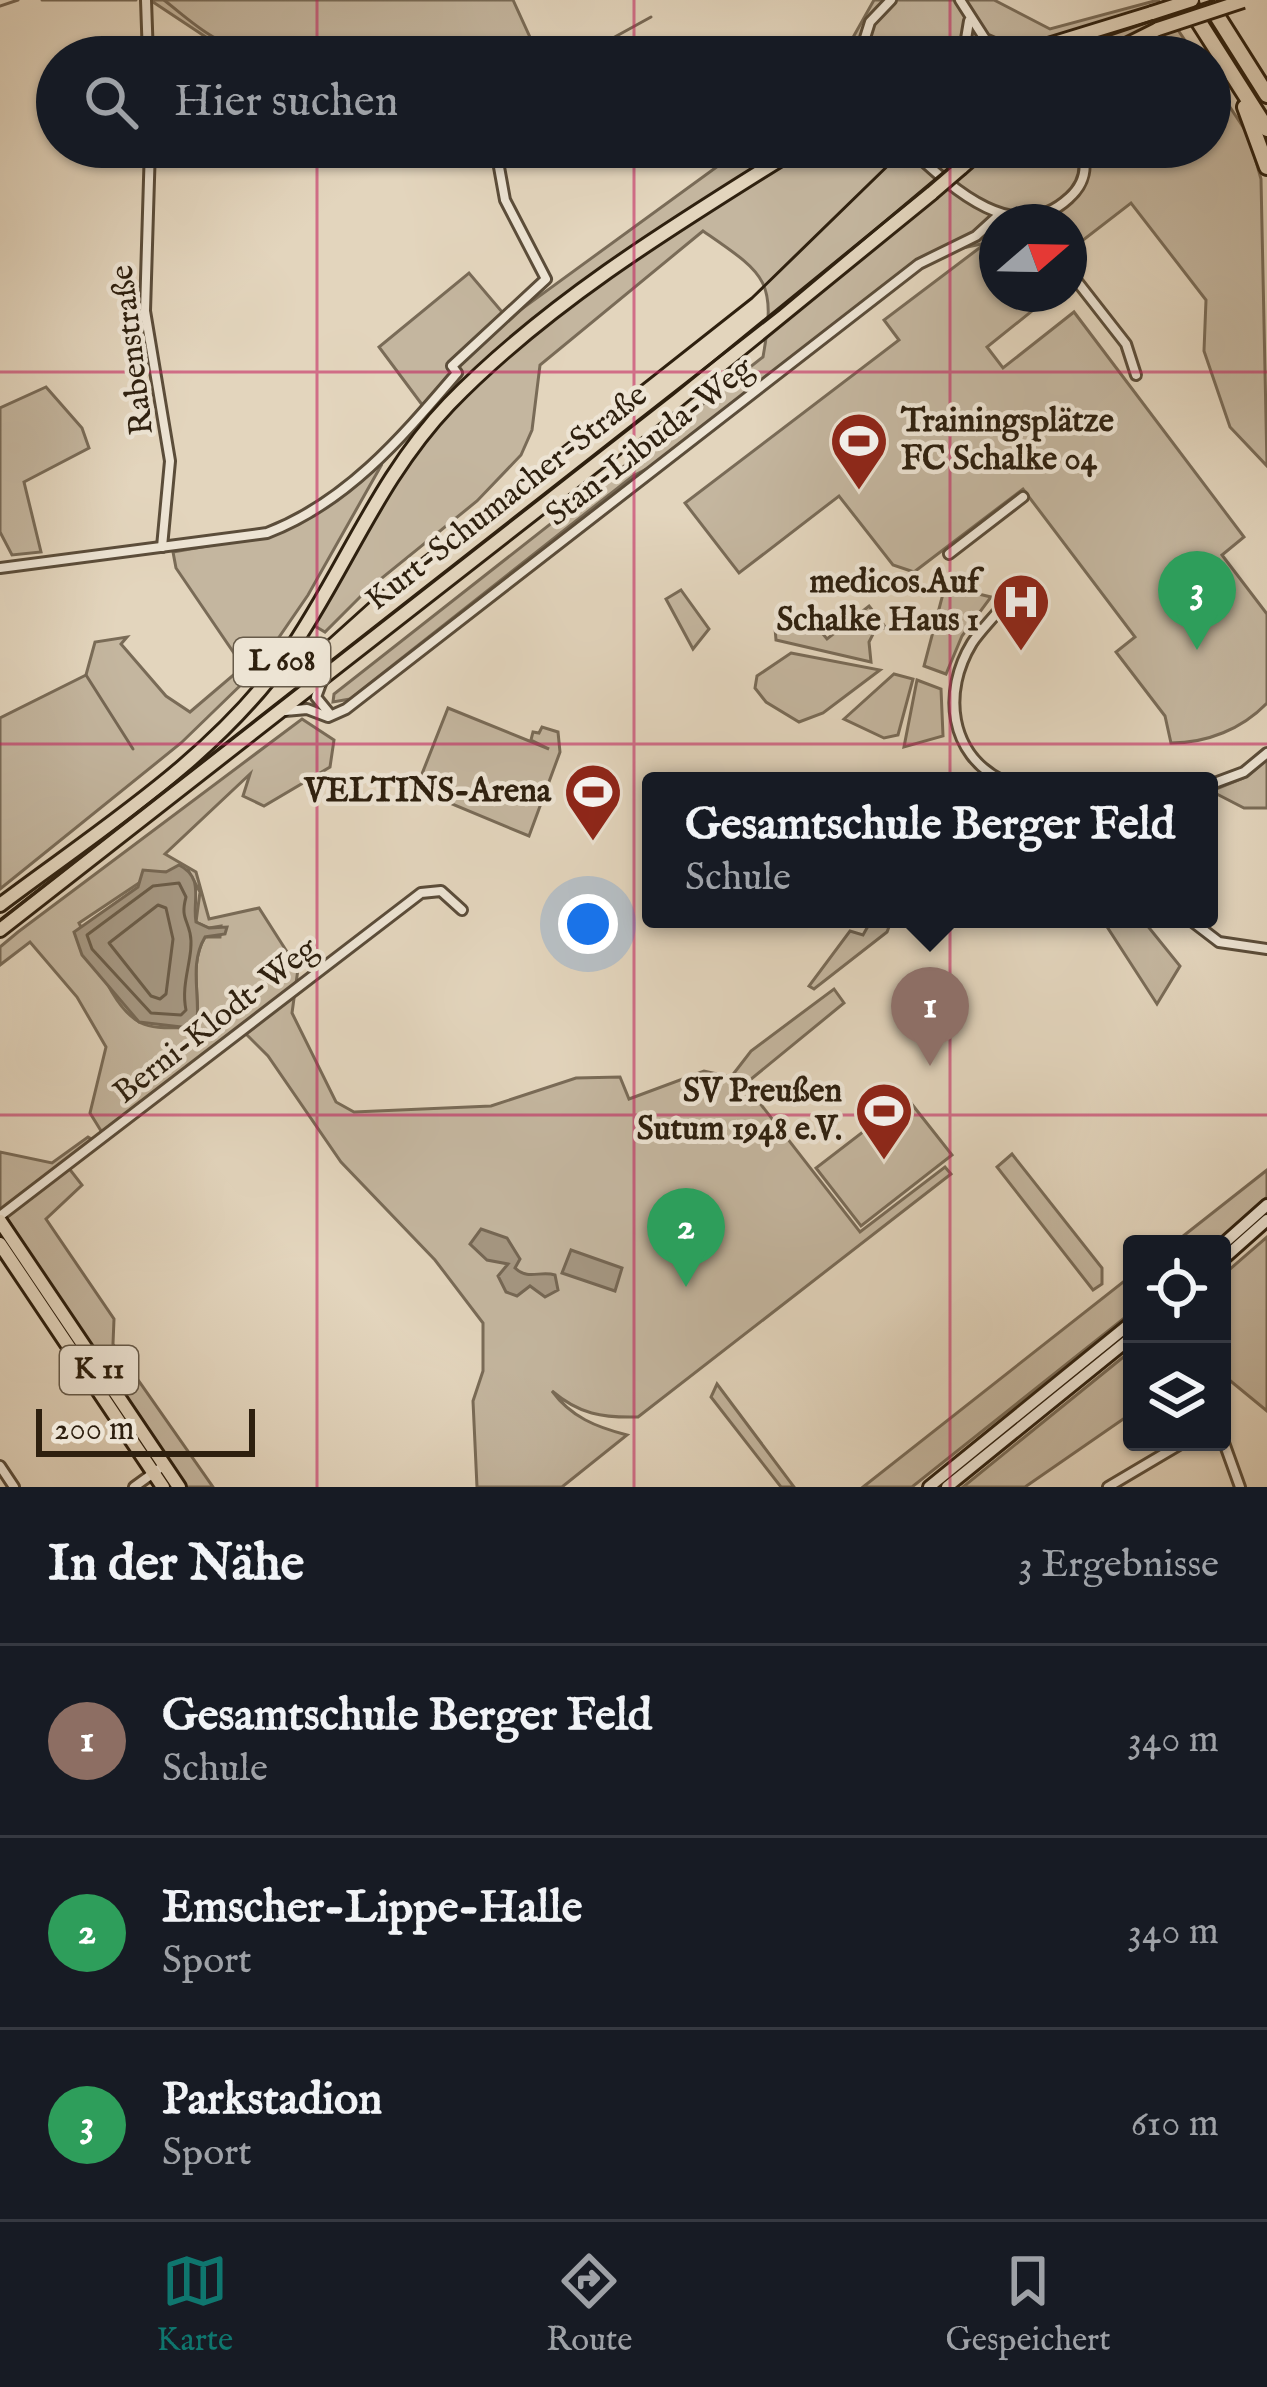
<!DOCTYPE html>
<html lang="de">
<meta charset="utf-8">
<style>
body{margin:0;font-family:"IM FELL English",serif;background:#20242c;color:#f1f3f6}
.controls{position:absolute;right:36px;bottom:36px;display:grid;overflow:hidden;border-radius:12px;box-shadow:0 3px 9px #0004}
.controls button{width:108px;height:108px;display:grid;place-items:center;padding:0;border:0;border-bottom:3px solid #363941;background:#171b24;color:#f1f3f6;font:60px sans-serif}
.compass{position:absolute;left:979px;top:204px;width:108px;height:108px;border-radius:50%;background:#171b24;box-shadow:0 3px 9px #0004;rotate:70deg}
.scale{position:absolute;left:36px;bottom:30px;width:219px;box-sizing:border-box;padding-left:12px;border:6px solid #2e200f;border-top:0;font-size:33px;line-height:42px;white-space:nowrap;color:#2e200f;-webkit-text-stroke:9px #ede4d4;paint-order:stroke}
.you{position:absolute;left:588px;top:924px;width:42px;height:42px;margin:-30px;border:9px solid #fff;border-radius:50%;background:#1a73e8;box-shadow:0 0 0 18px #1a73e833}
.badge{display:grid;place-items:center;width:78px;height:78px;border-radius:50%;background:#0f766e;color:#fff;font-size:39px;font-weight:700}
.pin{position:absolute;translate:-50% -99px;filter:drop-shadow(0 3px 6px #0008)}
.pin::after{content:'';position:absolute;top:63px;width:42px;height:36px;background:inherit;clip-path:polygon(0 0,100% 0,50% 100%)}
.popup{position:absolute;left:642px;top:772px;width:576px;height:156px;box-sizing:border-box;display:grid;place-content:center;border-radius:12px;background:#171b24;filter:drop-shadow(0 3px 9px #0005);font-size:39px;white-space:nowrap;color:#9ea1a6}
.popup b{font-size:45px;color:#f1f3f6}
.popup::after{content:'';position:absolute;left:50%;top:100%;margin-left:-24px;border:24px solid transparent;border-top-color:#171b24}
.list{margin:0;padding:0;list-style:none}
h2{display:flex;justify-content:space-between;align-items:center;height:156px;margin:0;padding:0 48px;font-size:51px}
h2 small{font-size:39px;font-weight:400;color:#9ea1a6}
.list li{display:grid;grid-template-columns:78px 1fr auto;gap:36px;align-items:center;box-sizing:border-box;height:192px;padding:0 48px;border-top:3px solid #363941}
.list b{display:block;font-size:45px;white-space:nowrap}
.list p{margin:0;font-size:39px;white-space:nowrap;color:#9ea1a6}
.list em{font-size:39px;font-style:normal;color:#9ea1a6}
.icon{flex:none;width:66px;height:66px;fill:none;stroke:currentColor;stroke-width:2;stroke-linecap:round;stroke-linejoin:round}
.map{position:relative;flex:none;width:1267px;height:1487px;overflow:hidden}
.search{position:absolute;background:#171b24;box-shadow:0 3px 9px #0004;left:36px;right:36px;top:36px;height:132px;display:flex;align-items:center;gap:30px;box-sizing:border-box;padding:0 42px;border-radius:66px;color:#9ea1a6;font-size:45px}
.sheet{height:732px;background:#171b24}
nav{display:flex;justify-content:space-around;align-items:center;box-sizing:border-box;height:168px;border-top:3px solid #363941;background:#171b24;font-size:33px;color:#9ea1a6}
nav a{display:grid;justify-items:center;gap:6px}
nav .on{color:#0f766e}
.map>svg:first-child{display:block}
</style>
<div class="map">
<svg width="1267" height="1487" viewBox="0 0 1267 1487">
<rect width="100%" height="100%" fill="#e3d5bd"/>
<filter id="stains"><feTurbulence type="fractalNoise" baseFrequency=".00167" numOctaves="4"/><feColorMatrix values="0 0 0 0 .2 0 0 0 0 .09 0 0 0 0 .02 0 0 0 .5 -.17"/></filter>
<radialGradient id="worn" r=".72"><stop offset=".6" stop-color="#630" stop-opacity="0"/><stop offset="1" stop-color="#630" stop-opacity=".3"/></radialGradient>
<g fill="#c4b69f" stroke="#796b57" stroke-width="3" fill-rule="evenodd">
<polygon points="150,0 513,0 539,57 236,57"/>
<polygon points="874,0 994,0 1050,29 1158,0 1196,57 842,57"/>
<path d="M1210 77 1249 136 1261 179 1267 466 1230 427 1204 351 1206 300 1131 203 1069 251V222H997V294H1034L1037 307 987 347 1003 368 1074 312 1244 537 1222 555 1267 614V703C1242 729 1207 743 1171 743L1165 716 1116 652 1135 637 1023 489 914 572 893 565 839 496 739 573 685 503 899 340 884 320 986 243 930 255 664 460 633 476 350 699 333 702 334 694 763 357C777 279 765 274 703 231L540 365 532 430 521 455 477 501 367 590 325 632 313 625C350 557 387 485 438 426L379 347 469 273 508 319 744 147H1210Z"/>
<polygon points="46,387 82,428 89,448 24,482 41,552 12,555 0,532 0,408"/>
<polygon points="382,464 308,595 251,678 176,568 173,552 253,538 299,521"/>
<polygon points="945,586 991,597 962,636 946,674 924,666"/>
<polygon points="681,590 709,629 693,649 666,599"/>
<polygon points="869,606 886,628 875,630 869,642 871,662 776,640 775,628 810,618 827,639"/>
<polygon points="127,637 121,644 166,696 190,712 238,671 246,680 181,743 0,889 0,718 86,675 95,642"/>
<polygon points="791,653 880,670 823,713 799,722 766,702 755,688 757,676"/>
<polygon points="894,674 913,679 898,735 884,738 844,719"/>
<polygon points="917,680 941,689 943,736 904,747"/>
<polygon points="448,708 549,749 531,740 533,732 539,733 542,727 558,732 560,752 529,836 416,789"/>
<path d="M302 719 334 740 330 767 264 806 243 796 250 774 165 854 196 872 209 919 259 908 298 969 292 1013 336 1102 354 1112 491 1106 576 1078 620 1077 629 1099 704 1071 731 1077 751 1051 834 989 844 1003 745 1084 860 1232 945 1167 951 1174 638 1417C602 1418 579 1414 552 1391 571 1417 596 1427 627 1435L562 1487H477L473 1401 483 1371V1323L435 1260 341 1162 268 1056 240 1028 103 1134 90 1113 106 1047 77 997 30 942 0 965V947L18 932ZM188 870 200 892 196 922 209 928 221 926 220 937H205C189 964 200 993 197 1022L190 1028C176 1027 155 1030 141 1023 111 1008 94 952 79 923L154 873Z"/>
<polygon points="1267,759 1267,808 1244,808 1211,791 1246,777"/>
<polygon points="872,919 892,919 887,932 814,989 809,986 850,931 863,935"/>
<polygon points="1102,919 1142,919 1180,966 1157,1004"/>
<polygon points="907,1098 952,1155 861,1226 816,1168"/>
<polygon points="88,1137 93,1140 64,1162 82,1185 46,1219 114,1319 113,1344 213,1487 185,1487 170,1467 0,1208 0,1152 52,1163"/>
<polygon points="1012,1154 1102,1268 1102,1284 1093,1290 997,1167"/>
<polygon points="1267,1170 1267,1197 1214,1244 1173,1244"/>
<polygon points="1267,1237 1267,1411 1222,1374 1222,1276"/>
<polygon points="1132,1275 1132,1312 912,1487 863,1487"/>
<polygon points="1132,1350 1132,1413 1025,1487 963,1487"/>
<polygon points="717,1384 794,1487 781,1487 711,1397"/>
</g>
<g fill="#a59782" stroke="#756754" stroke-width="3">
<path d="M179 865C205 878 192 901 196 922L209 928 227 927 225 934 205 937C189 964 200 993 197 1022L190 1028 139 1022 82 955 74 932 138 887 143 870 166 872Z"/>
<path d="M481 1229 507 1238 520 1259 515 1268C529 1281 540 1270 555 1275L558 1290 545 1297 530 1286 517 1296 506 1292 498 1276 508 1264 487 1260 470 1244Z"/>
<polygon points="571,1250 622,1268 615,1291 562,1273"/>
</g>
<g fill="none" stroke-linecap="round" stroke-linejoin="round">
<g stroke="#6a5c48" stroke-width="3">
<path d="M179 883 186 897C181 916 186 917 190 933 195 955 180 982 186 1010L181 1015 151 1013 92 949 87 935 153 886Z"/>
<polygon points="158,905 166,908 173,939 166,994 160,999 151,996 109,943"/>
</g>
<g stroke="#756754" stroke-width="3">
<polyline points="42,0 136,0"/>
<path d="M164 0C191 21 217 48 254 49 282 50 311 47 338 57"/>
<polyline points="0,6 18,0"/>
<polyline points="594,57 602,44 651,17"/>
<polyline points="86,675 133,749"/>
</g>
<defs>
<g id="minor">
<polyline points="146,0 148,57"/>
<polyline points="960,0 985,39 1017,53"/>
<polyline points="859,57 870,22 891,0"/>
<polyline points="963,57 969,21"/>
<polyline points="150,147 145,311 170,461 162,547"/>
<path d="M908 147C949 185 1014 249 1069 198 1085 184 1088 166 1081 147"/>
<polyline points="1069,271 1126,344 1136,375"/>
<polyline points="949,554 1023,497"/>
<path d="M0 568 267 533C348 502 403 436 457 373L452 366 546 279 505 200 499 167"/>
<polyline points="322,681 316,697 329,713"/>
<polyline points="285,711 307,709 328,717 346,709 919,264 976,236 999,215"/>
<path d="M1003 781C949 754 942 692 972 643 983 627 997 615 1008 598"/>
<polyline points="1209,785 1244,772 1267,753"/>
<polyline points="1189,919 1219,942 1267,949"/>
<polyline points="0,1216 421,893 441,891 462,910"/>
<polyline points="1222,1437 1240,1487"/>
<polyline points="0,1466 14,1487"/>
<polyline points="134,1487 163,1466"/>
<polyline points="1108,1487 1184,1442"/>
</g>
<g id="secondary">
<polyline points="1222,1245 1267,1205"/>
<polyline points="1222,1260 1267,1220"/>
<polyline points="929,1487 1132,1322"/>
<polyline points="947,1487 1132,1337"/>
</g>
<g id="primary">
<polyline points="1009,57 1152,13"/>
<polyline points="1102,57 1158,29"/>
<polyline points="961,168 985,147"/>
<path d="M0 905C98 831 215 758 287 655 344 573 378 478 449 404 549 301 678 223 800 147"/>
<polyline points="0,930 678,400 932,193"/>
<polyline points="0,1221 179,1487"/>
<polyline points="0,1244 163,1487"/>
</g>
<g id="motorway">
<polyline points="1185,0 1267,129"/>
<polyline points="1207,0 1267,95"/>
<polyline points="1245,107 1267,167"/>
</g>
</defs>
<use href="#minor" stroke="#5b4d3a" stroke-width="14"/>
<use href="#secondary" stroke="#2e200f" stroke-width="16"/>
<use href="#primary" stroke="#2e200f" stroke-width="18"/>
<use href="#motorway" stroke="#2e200f" stroke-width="20"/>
<use href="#minor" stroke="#ede4d4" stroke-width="8"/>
<use href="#secondary" stroke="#ede4d4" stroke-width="10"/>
<use href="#primary" stroke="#e3d5bd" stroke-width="12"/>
<use href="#motorway" stroke="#e3d5bd" stroke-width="14"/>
<g stroke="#2e200f" stroke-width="3">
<polyline points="1045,57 1214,0"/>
<polyline points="279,684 391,583 752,298 907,147"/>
<polyline points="0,920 778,311 974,147"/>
</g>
<defs>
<g id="primary-bridge">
<polyline points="1152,13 1192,0"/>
<polyline points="1158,29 1243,1"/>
<polyline points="932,193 961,168"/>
</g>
</defs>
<use href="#primary-bridge" stroke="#2e200f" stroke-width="18" stroke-linecap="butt"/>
<use href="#primary-bridge" stroke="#e3d5bd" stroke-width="12"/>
</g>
<path fill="none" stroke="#c2185b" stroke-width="3" stroke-opacity="0.55" d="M317 0V57M634 0V57M950 0V57M317 147V1487M634 147V1487M950 147V1487M0 372H1267M0 744H1267M0 1115H1267"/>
<defs>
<symbol id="stadium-pin" viewBox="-11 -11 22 30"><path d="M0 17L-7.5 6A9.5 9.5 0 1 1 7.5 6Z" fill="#8f2418" stroke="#ede4d4"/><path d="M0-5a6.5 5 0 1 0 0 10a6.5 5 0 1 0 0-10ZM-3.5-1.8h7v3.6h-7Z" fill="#fff"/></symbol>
<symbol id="hospital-pin" viewBox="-11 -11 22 30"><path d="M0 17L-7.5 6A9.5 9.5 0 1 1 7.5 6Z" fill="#8f2418" stroke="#ede4d4"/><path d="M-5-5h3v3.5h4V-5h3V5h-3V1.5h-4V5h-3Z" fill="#fff"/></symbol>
</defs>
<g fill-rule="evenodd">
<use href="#stadium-pin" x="826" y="408" width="66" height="90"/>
<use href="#hospital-pin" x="988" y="569" width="66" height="90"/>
<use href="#stadium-pin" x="560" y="759" width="66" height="90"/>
<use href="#stadium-pin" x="851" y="1078" width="66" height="90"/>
</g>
<g text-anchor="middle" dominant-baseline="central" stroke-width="9" stroke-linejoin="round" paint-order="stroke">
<g fill="#ede4d4" stroke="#675b4a" stroke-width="3">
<rect x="234" y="638" width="96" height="48" rx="9"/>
<rect x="60" y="1346" width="78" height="48" rx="9"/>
</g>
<g font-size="30" font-weight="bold" fill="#2e200f">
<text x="282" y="662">L 608</text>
<text x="99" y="1370">K 11</text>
</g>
<g font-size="33" fill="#2e200f" stroke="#ede4d4">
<text transform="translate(133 350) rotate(-97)">Rabenstraße</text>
<text transform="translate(650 442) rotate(-38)">Stan-Libuda-Weg</text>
<text transform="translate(507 498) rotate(-38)">Kurt-Schumacher-Straße</text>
<text transform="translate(216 1021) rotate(-38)">Berni-Klodt-Weg</text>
</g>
<g font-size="33" font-weight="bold" fill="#2e200f" stroke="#ede4d4" text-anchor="end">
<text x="901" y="422" text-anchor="start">Trainingsplätze<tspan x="901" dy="38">FC Schalke 04</tspan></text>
<text x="979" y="583">medicos.Auf<tspan x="979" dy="38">Schalke Haus 1</tspan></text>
<text x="551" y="792">VELTINS-Arena</text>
<text x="842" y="1092">SV Preußen<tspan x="842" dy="38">Sutum 1948 e.V.</tspan></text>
</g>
</g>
<rect width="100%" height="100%" filter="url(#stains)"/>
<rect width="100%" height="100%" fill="url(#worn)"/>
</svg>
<div class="controls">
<button><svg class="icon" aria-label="locate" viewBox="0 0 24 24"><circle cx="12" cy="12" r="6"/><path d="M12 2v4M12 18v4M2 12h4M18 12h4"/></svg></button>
<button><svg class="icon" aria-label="layers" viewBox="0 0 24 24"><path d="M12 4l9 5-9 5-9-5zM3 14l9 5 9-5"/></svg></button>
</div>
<svg class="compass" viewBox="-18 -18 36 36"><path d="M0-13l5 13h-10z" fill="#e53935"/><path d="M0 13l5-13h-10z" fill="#9ea1a6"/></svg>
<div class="scale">200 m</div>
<div class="you"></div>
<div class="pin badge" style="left:930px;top:1066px;background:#8d6e63">1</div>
<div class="popup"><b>Gesamtschule Berger Feld</b>Schule</div>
<div class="pin badge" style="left:686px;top:1287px;background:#2e9e5b">2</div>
<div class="pin badge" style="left:1197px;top:650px;background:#2e9e5b">3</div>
<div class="search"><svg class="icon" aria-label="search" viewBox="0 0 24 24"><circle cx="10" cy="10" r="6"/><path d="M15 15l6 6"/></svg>Hier suchen</div>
</div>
<section class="sheet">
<h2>In der Nähe<small>3 Ergebnisse</small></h2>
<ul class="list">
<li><span class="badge" style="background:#8d6e63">1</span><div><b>Gesamtschule Berger Feld</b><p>Schule</p></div><em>340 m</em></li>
<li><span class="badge" style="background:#2e9e5b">2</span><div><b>Emscher-Lippe-Halle</b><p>Sport</p></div><em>340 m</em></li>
<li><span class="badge" style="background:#2e9e5b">3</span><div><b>Parkstadion</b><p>Sport</p></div><em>610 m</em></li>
</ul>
</section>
<nav>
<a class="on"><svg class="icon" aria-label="map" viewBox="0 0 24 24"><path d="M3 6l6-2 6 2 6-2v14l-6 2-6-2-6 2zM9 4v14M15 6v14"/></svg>Karte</a>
<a><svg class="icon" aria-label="directions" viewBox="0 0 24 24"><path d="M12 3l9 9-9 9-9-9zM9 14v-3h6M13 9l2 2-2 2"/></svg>Route</a>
<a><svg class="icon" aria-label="saved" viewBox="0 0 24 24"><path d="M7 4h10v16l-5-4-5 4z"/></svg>Gespeichert</a>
</nav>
